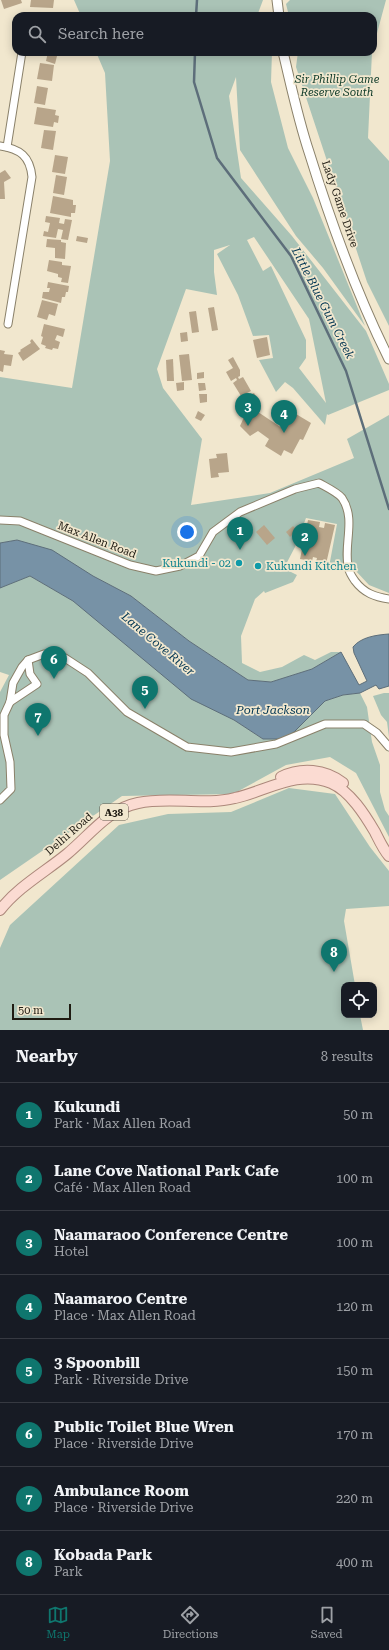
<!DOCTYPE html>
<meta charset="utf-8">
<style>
body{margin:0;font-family:"Roboto Serif",serif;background:#20242c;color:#f1f3f6}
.controls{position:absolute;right:12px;bottom:12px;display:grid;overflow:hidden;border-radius:8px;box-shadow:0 2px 10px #0003}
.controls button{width:36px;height:36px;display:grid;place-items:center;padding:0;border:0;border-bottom:1px solid #363941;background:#171b24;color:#f1f3f6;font:20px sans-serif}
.scale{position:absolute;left:12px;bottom:10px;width:59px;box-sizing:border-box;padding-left:4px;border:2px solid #1f1b12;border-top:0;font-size:11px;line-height:14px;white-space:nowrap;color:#1f1b12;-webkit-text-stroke:3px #f1e7ce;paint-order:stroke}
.you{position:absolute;left:187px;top:532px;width:14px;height:14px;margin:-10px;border:3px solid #fff;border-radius:50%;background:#1a73e8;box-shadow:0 0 0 6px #1a73e833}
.badge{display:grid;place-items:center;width:26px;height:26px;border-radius:50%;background:#0f766e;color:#fff;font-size:13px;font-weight:700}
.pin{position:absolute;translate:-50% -33px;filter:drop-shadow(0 1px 2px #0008)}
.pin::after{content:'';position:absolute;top:21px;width:14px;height:12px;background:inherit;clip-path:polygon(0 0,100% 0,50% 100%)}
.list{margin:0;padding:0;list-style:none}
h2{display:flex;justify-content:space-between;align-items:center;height:52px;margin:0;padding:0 16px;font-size:17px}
h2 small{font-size:13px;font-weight:400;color:#9ea1a6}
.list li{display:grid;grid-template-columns:26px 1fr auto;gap:12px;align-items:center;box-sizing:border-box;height:64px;padding:0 16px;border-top:1px solid #363941}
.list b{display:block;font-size:15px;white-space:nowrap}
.list p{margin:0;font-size:13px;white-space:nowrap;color:#9ea1a6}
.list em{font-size:13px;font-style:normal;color:#9ea1a6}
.icon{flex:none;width:22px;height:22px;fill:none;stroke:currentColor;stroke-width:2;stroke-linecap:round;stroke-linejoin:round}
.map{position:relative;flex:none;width:389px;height:1030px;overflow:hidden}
.search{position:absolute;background:#171b24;box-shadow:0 2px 10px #0003;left:12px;right:12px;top:12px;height:44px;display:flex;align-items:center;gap:10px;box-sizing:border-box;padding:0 14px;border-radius:12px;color:#9ea1a6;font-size:15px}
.sheet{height:564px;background:#171b24}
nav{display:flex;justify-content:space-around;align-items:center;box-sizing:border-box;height:56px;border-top:1px solid #363941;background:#171b24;font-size:11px;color:#9ea1a6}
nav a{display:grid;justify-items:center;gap:2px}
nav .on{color:#0f766e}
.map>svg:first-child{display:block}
</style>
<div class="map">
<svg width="389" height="1030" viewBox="0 0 389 1030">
<rect width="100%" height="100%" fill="#f1e7ce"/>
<g fill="#aac3b6" fill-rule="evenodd">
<polygon points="74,0 263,0 257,16 81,16"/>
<polygon points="290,0 386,0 373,48 373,16 289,16 286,4"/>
<path d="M96 52H272L271 82 288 148 313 198 365 326 323 268 296 236 240 150 236 77 229 96 241 178 292 236 366 331 389 384V390L328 415 327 414 325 425 293 388 285 382 276 392 259 360 273 358 269 335 253 336 238 295 217 254 230 245 214 250V272L217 295 186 289 157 369 163 388 202 439 191 505 270 493 354 458 347 439 389 415V593L369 585 355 570 329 567 337 524 306 518 295 547 283 570 285 569 297 575 293 582 265 593 264 591 255 599 241 636 242 663 260 672 282 667 304 655 315 660 331 652H341L312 669 271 682 248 680 189 641 131 596 93 576 18 540 0 543V377L72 388 110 161 105 73ZM254 237 309 319 326 403 299 368 306 358V340L271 266 263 271 247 240Z"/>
<polygon points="298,52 372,52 368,138 389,161 389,326 367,282 296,67"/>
<polygon points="30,576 73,601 234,720 263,739 294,732 325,701 343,695 360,693 367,707 372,742 380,765 380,792 385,810 389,816 389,837 356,773 330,757 286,765 233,794 122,796 0,880 0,692 9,675 0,672 0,588"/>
<polygon points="384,693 389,693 389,737 387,722 381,715 373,696"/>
<polygon points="289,788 335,794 370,847 389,871 389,906 346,909 344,921 355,985 344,985 344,1015 360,1015 363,1030 0,1030 0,948 10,925 119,825 168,814 231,812"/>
</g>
<path fill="#7792a6" stroke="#5d6e7a" d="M17 540 52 550 93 576 131 596 189 641 248 680 271 682 312 669 341 652 359 685 367 681 354 653 353 647C361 637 376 635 389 634V686L379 689 376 685 360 693 343 695 325 701 294 732 282 739H263L234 720 191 699 73 601 30 576 0 588V543Z"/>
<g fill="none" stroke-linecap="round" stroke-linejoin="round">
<g stroke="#5d6e7a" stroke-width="2.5">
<polyline points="196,16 197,0"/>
<polyline points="195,52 194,82 217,158 291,256 346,371 389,509"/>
</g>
</g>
<g fill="#b8a58a">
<polygon points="1,0 21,0 22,3 4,9"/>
<polygon points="31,0 54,0 53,8 30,7"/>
<polygon points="48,52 58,52 55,64 46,61"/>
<polygon points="40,63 54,65 52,81 37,79"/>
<polygon points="37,86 48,88 45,105 34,103"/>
<polygon points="37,107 56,110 55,115 59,116 58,123 54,122 53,127 34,124"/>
<polygon points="44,130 56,131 53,150 41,148"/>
<polygon points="55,155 68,157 65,174 52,172"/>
<polygon points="5,170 11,178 4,182 5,199 0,199 0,173"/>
<polygon points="56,175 67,177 64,195 53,193"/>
<polygon points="53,196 73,200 73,205 76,205 75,213 71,213 71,217 50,213"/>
<polygon points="46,216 60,218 59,223 64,224 65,219 72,220 68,240 61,239 63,230 58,229 56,238 43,236 44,231 48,232 50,223 45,222"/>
<polygon points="77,236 88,238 87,243 76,241"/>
<polygon points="47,239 61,240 61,242 66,243 65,259 55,258 55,248 46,247"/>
<polygon points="49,260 62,262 62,265 71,266 68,283 61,282 62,278 58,277 58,274 47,271"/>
<polygon points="48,282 69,286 68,292 66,292 65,297 62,297 61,303 42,298 43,292 49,292 50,288 47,288"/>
<polygon points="42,300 58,304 55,316 49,314 47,320 37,317"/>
<polygon points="214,307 218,330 212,331 208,308"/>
<polygon points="196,311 199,332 192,333 189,312"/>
<polygon points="44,324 65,329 63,337 57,335 55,340 60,342 58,349 53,348 52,350 45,348 46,346 41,344 43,337 41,336"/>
<polygon points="187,332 188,341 181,342 180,333"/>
<polygon points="267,337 270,355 257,358 253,340"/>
<polygon points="32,339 40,349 23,361 18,353 21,351 20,350 31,343 30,341"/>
<polygon points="0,350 5,351 4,354 13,355 11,366 4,365 3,372 0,371"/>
<polygon points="189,354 192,380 182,381 179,355"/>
<polygon points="233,357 240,370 240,376 238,377 239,379 243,377 251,391 247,393 248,396 254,393 259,401 247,408 242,399 247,397 245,394 241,396 233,383 237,380 236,378 231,381 226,372 233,368 228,360"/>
<polygon points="173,359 174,381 167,381 166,360"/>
<polygon points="204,372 204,378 197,379 197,373"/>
<polygon points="184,382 184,390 177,391 176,383"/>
<polygon points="198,383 205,383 206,390 199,391"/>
<polygon points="199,394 207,394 207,402 200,403"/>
<polygon points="255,410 282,428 291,411 311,423 303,440 300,439 292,454 284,450 281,456 265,446 269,439 258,431 250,436 240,426 245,415"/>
<polygon points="198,411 205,415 201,421 195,418"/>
<polygon points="227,453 229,472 218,473 219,477 211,478 209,459 217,458 216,454"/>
<polygon points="308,520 320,522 319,527 324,528 325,523 335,525 326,564 316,562 317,558 313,557 312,561 300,559"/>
<polygon points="264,525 275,538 267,545 256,532"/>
<polygon points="293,526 297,530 290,537 286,532"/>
</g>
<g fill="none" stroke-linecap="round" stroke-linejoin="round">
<defs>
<g id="street">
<path d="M0 146C20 149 30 156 32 177L8 324"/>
<polyline points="7,147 22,52"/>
<path d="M0 520 20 521 130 565 156 571 180 566 199 556 213 532 240 512 295 489 319 483C326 487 337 492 342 498 357 520 342 547 349 570 350 574 353 578 355 581 364 593 375 597 389 599"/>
<polyline points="10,702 37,684 30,674 28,660"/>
<polyline points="0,800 11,789 10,762 4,735 4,715 10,702 13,683 22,667 28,660 44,654 65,658 88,673 127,712 187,747 231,752 276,744 325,724 364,724 377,733 389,747"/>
</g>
<g id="secondary">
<polyline points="277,0 279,16"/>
<path d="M283 52C291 85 298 119 309 152 331 223 356 293 389 359"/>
</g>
<g id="primary">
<path d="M281 777C301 767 325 769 343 783"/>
<path d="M0 910C18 887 45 872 67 854 90 835 108 809 138 803 170 796 203 806 235 798 267 791 297 769 331 783 350 791 365 815 375 832 379 840 383 849 389 856"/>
</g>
</defs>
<use href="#street" stroke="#8a816a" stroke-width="9"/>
<use href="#secondary" stroke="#8a816a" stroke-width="11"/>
<use href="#primary" stroke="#ac887b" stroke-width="12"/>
<use href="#street" stroke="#fff" stroke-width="7"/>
<use href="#secondary" stroke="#fff" stroke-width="9"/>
<use href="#primary" stroke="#fbdbd2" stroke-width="10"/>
</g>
<g fill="#0f9aa8" stroke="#f1e7ce" stroke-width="1.5">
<circle cx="239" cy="563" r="4"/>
<circle cx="258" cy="566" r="4"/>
</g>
<g text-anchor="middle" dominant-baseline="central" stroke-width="3.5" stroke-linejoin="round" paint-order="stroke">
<rect fill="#f1e7ce" stroke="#5e584a" stroke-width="1" x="100" y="804" width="28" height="16" rx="3"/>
<g font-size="10" font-weight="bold" fill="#1f1b12">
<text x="114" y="812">A38</text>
</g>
<g font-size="11" font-style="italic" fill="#0c3927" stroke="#f1e7ce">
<text x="337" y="79">Sir Phillip Game<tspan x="337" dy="13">Reserve South</tspan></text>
</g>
<g font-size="11" fill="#1f1b12" stroke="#f1e7ce">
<text transform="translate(340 204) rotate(71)">Lady Game Drive</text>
<text transform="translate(97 540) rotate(21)">Max Allen Road</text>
<text transform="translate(69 834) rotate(-41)">Delhi Road</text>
</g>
<g font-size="11" fill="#0d838f" stroke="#f1e7ce" text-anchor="end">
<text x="231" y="563">Kukundi - 02</text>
<text x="266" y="566" text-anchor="start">Kukundi Kitchen</text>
</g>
<g font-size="12" font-style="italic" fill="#003552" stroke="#f1e7ce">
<text transform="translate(323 303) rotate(63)">Little Blue Gum Creek</text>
<text transform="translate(158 644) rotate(40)">Lane Cove River</text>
<text x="273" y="710">Port Jackson</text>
</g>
</g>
</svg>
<div class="controls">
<button><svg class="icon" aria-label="locate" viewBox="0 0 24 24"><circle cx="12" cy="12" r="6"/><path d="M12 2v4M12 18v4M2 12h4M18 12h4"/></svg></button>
</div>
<div class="scale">50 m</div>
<div class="you"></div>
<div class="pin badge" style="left:240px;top:550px">1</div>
<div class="pin badge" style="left:305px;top:556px">2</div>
<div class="pin badge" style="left:248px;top:426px">3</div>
<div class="pin badge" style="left:284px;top:433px">4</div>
<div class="pin badge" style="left:145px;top:709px">5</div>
<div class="pin badge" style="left:54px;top:679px">6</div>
<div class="pin badge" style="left:38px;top:736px">7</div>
<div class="pin badge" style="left:334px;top:972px">8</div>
<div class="search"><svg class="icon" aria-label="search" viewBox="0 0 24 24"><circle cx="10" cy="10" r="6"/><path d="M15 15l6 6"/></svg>Search here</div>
</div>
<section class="sheet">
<h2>Nearby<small>8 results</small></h2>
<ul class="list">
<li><span class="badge">1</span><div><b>Kukundi</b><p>Park · Max Allen Road</p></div><em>50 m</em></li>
<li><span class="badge">2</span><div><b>Lane Cove National Park Cafe</b><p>Café · Max Allen Road</p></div><em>100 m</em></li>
<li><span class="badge">3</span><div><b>Naamaraoo Conference Centre</b><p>Hotel</p></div><em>100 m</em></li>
<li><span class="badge">4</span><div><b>Naamaroo Centre</b><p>Place · Max Allen Road</p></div><em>120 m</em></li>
<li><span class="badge">5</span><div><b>3 Spoonbill</b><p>Park · Riverside Drive</p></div><em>150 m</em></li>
<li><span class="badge">6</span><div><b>Public Toilet Blue Wren</b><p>Place · Riverside Drive</p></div><em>170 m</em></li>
<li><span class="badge">7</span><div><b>Ambulance Room</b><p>Place · Riverside Drive</p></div><em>220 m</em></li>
<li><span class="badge">8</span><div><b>Kobada Park</b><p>Park</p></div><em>400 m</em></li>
</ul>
</section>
<nav>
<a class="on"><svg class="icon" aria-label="map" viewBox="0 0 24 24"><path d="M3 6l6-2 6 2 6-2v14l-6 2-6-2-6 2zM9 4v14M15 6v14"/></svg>Map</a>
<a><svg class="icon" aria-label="directions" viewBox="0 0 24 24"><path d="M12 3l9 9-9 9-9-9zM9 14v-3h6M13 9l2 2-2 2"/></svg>Directions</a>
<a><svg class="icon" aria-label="saved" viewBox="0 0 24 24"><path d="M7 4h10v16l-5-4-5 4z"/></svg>Saved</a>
</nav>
